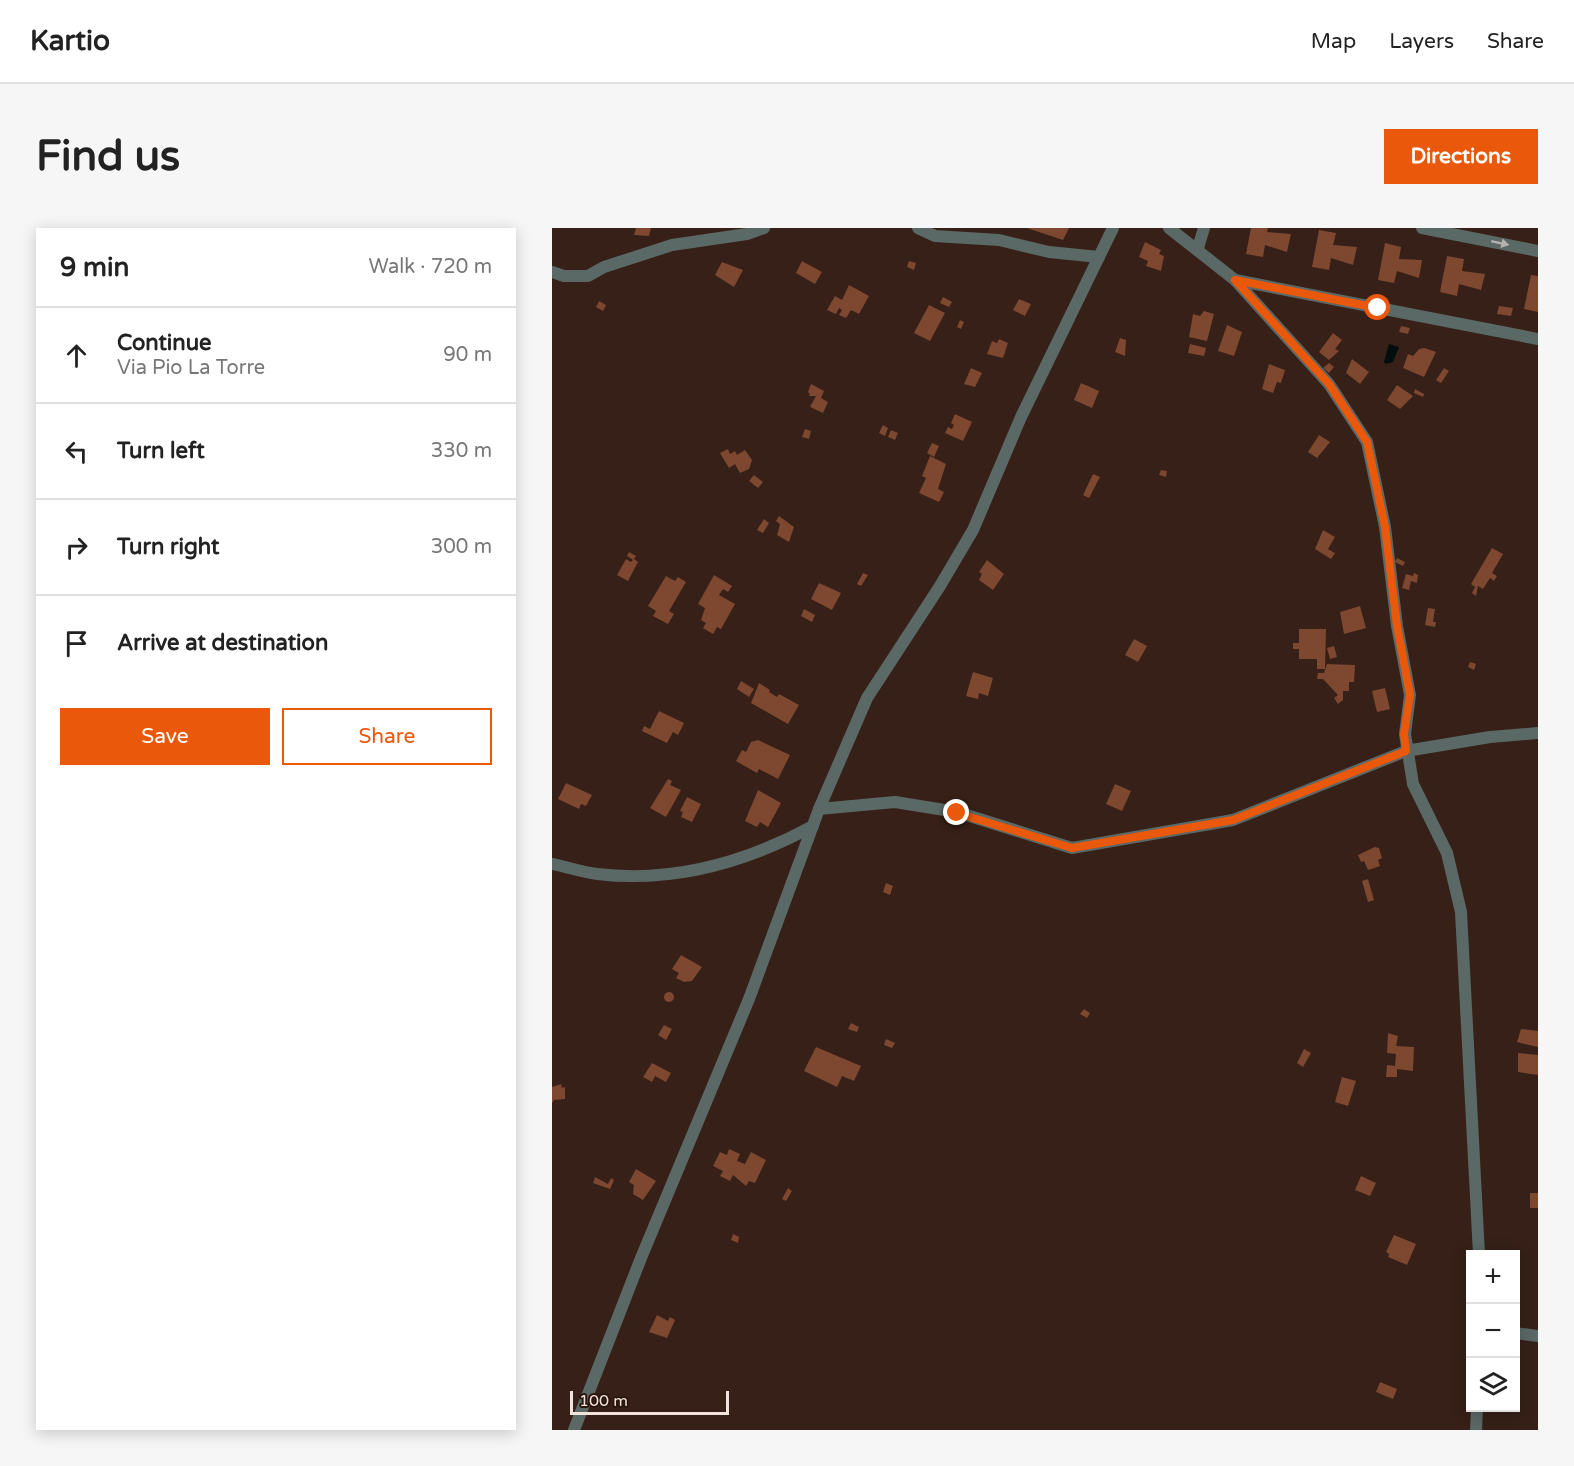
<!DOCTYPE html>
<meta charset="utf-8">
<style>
body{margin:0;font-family:"Varela Round",sans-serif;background:#f6f6f6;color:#222}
.controls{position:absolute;right:18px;bottom:18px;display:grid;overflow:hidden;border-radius:0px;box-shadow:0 3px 15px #0003}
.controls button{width:54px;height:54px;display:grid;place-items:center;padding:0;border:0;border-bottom:2px solid #e0e0e0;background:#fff;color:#222;font:30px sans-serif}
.scale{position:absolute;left:18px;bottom:15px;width:159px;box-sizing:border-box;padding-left:6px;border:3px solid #f2e3dc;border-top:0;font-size:16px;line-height:21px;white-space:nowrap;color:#f2e3dc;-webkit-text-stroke:4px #2b160e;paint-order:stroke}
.stop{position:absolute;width:18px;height:18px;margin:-14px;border:4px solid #ea580c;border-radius:50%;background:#fff}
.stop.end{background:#ea580c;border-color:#fff;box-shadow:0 2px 6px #0008}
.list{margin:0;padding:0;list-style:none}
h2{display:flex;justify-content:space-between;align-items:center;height:78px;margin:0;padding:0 24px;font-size:26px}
h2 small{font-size:20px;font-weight:400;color:#767676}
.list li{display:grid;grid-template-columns:39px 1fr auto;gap:18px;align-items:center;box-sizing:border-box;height:96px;padding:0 24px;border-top:2px solid #e0e0e0}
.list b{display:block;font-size:22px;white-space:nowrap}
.list p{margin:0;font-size:20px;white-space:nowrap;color:#767676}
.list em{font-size:20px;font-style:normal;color:#767676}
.actions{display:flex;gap:12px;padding:18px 24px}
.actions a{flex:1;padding:14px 0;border:2px solid #ea580c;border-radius:0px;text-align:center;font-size:21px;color:#ea580c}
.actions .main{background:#ea580c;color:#fff}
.icon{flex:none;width:33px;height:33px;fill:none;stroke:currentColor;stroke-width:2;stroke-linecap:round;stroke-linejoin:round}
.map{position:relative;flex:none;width:986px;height:1202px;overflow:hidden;border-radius:0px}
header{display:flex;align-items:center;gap:36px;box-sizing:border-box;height:84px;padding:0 30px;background:#fff;border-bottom:2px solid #e0e0e0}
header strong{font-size:28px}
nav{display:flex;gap:33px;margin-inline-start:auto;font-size:21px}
.intro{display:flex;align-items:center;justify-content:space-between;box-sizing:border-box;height:144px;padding:0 36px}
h1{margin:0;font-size:42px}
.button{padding:15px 27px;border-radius:0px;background:#ea580c;color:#fff;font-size:21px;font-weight:700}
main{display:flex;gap:36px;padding:0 36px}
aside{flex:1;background:#fff;border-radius:0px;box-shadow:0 3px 15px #0003}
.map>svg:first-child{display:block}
</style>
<header>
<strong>Kartio</strong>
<nav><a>Map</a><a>Layers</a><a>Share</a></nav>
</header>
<div class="intro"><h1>Find us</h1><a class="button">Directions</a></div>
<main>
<aside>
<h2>9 min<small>Walk · 720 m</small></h2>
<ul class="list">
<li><svg class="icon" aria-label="ahead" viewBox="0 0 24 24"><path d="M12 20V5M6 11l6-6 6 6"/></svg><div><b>Continue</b><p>Via Pio La Torre</p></div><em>90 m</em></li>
<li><svg class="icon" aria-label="left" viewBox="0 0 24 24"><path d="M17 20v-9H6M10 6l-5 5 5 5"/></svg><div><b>Turn left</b></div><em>330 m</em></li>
<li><svg class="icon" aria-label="right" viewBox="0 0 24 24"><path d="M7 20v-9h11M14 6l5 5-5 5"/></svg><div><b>Turn right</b></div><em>300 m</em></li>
<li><svg class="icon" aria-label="arrive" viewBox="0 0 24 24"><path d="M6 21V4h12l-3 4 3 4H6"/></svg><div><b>Arrive at destination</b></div></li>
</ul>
<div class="actions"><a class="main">Save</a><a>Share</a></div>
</aside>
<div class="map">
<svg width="986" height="1202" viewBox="0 0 986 1202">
<rect width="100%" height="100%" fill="#362017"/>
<polygon fill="#000f0d" points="837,116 847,119 841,134 834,136 832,134"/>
<g fill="#7d4730">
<polygon points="84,0 99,0 97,8 82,7"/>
<polygon points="475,0 517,0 511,12"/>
<polygon points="699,0 716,0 715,4 739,6 735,24 713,17 711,29 694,26"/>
<polygon points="767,2 784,5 781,17 805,19 801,37 779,30 777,42 760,39"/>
<polygon points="593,14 609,22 607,26 612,28 609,43 594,38 596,33 587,29"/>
<polygon points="833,15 849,19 847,31 870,32 867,50 845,43 842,55 826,52"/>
<polygon points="895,28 912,31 910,43 933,46 929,62 907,56 905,68 888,64"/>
<polygon points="250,33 270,44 263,56 244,45"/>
<polygon points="357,33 364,35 362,42 355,39"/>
<polygon points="170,34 191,42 182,59 163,47"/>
<polygon points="979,47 986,48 986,84 972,81"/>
<polygon points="297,57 317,68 307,86 299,82 294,90 287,87 290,82 287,80 284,86 275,82 283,68 290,72"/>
<polygon points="391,69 400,74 397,79 388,75"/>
<polygon points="467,71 479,76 473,88 461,82"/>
<polygon points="47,73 54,77 51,83 44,79"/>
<polygon points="377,77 393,85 378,113 362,105"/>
<polygon points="947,78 961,80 959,88 945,86"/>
<polygon points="652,83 662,86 655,113 637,109 641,86 648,88"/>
<polygon points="408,92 412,94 409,101 405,99"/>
<polygon points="675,97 690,104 682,128 666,123"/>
<polygon points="849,98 858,100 856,106 847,104"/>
<polygon points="781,105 790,112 783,121 787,123 777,132 767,124"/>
<polygon points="568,110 574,112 573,128 563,124"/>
<polygon points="447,111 456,115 451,130 435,126 440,113 445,115"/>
<polygon points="638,116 654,120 652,128 636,125"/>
<polygon points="872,120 884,124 872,149 851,140 856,126 861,128 867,121"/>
<polygon points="800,131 817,144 808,156 794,145"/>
<polygon points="777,135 782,139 777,145 771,140"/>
<polygon points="717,136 733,142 729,155 725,154 721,165 710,161"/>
<polygon points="419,140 430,145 423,159 412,156"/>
<polygon points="892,140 897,143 889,155 884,152"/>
<polygon points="529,155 547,163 540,180 522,172"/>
<polygon points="259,156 272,163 269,170 276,174 271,185 258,179 264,168 257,168 258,166 256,164"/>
<polygon points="845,157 861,168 848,181 835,172"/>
<polygon points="863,161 872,166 871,169 862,165"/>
<polygon points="403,186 420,194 411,213 393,205 396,199 400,201 402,197 399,195"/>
<polygon points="331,197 336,200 333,208 327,205"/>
<polygon points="253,201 259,203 257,211 250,209"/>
<polygon points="339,202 346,205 343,212 336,209"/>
<polygon points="767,207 778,214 765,230 756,224"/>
<polygon points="380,215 387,218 382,229 375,225"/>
<polygon points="176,221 178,226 183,223 185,227 193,222 200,232 197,241 188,245 183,236 177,240 168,225"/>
<polygon points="378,228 394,236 386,261 392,264 387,274 367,265 374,250 370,248"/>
<polygon points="609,242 615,243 614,249 607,247"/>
<polygon points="541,246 548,249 537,270 531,267"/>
<polygon points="202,247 211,254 206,260 197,253"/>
<polygon points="227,288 242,299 237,314 225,307 228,296 224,293"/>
<polygon points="212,291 217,295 211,305 205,302"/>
<polygon points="771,302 783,309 776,321 783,325 779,331 763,321"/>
<polygon points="940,320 951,326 940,345 945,348 942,353 938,350 931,361 926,358 924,368 920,365 923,359 919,356"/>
<polygon points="77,324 84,328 82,331 86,334 76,353 65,347 74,331 79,334 81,332 75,328"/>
<polygon points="845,330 853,334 851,338 843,334"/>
<polygon points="435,332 452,346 441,362 427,352 430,346 427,344"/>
<polygon points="311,345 316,347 309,358 305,356"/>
<polygon points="862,345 866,347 865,355 859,353 857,362 850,360 854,346 861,348"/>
<polygon points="162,347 180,358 176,364 171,361 167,367 183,376 169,401 165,399 161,406 151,400 154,395 149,392 153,380 146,376"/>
<polygon points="114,348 123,353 126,349 134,354 117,383 122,386 116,396 101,388 104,383 96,378"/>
<polygon points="267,355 289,365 280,382 259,371"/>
<polygon points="808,378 814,400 792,406 788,384"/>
<polygon points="876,380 883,381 881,394 884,394 883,399 873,397"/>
<polygon points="252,381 263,387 260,394 249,388"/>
<polygon points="747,401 774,401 773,441 765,441 765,431 747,431 747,421 741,421 741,415 747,415"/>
<polygon points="582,411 595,418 586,434 573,427"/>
<polygon points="782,418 785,429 778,431 775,420"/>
<polygon points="918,434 924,436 922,442 916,439"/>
<polygon points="775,436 803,437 802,454 797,454 797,463 791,463 791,472 786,476 782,470 786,467 771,451 765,451 766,445 772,445"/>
<polygon points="421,444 441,450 436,468 427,465 426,471 414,468"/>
<polygon points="189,453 202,461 197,469 185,461"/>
<polygon points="207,455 218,462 217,464 225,469 227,466 247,477 236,496 199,475"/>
<polygon points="833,460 838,481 825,484 820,463"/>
<polygon points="107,483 132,495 126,507 121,504 115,515 90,503 92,498 98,501"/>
<polygon points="206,512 238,527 226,551 207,541 205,545 184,533 190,522 194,524 199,514"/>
<polygon points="116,551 120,553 118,557 129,562 114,589 98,580"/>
<polygon points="14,555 40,567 34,578 29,576 27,581 6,571"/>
<polygon points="563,556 579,563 570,583 554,576"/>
<polygon points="206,562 229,575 216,599 208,594 205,599 193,593"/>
<polygon points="135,569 149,576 140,594 129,589 131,584 128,583"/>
<polygon points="823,619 827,620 830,630 826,632 828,638 816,642 812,633 809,634 806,627"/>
<polygon points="816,651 822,672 816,674 810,653"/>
<polygon points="334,655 341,658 338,667 331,664"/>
<polygon points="129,727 150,739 140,753 132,754 124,750 127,745 120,741"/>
<circle cx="117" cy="769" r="5"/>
<polygon points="532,781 538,785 535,790 528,786"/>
<polygon points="299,795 307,799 305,804 296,801"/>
<polygon points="112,797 120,801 114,812 106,807"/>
<polygon points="969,801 986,803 986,819 965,814"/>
<polygon points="836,805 846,808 844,818 862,819 861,843 845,841 845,849 834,849 835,837 843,838 844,826 835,825"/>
<polygon points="334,811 343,815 340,820 332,817"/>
<polygon points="264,819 309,838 302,853 290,848 285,859 252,843"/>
<polygon points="752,821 759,825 751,839 745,835"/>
<polygon points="966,825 986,827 986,847 966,844"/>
<polygon points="100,835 119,845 114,854 103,848 100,854 91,849"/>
<polygon points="790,849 804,853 796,878 783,874"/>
<polygon points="9,856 10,860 13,859 13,871 2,872 0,875 0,859"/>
<polygon points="177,921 188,926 185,933 193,936 199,924 214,932 203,955 197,953 194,958 181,947 178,953 168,948 171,943 161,938 168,924 175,927"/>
<polygon points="84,941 104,953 91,972 81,966 82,957 77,954"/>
<polygon points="809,948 824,955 818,968 803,962"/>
<polygon points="43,949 56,956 59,950 62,952 58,961 41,955"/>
<polygon points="236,960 240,963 234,973 230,971"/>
<rect x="978" y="965" width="8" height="15"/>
<polygon points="181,1006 187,1009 186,1015 179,1012"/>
<polygon points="842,1007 864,1016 855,1037 836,1029 837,1026 834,1024"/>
<polygon points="105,1087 116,1093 118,1089 123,1092 115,1110 97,1104"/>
<polygon points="828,1154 845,1161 841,1171 824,1164"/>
</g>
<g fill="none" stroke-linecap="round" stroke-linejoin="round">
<g stroke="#5a6866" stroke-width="12">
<polyline points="366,0 383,8 447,12 497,24 547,29"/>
<polyline points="617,0 683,52 777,156 815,214 833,299 845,398 858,467 853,506 861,556 895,625 909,684 927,1026"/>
<polyline points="870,0 986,23"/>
<polyline points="646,20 652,0"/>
<polyline points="0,44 12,48 36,48 52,39 120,17 195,6 212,0"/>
<polyline points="683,52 986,111"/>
<polyline points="267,581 315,470 388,358 421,302 469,189 561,0"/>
<path d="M0 636C15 639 30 644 45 646 121 655 195 634 261 598"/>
<polyline points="963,1105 986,1108"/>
<polyline points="22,1202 89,1030 197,771 267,581 343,574 405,584 520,620 681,592 854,523 938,509 986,505"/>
<polyline points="924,1202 925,1180"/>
</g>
</g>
<defs><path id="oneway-solid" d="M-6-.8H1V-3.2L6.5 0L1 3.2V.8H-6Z" transform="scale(1.5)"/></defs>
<use fill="#b5b2ad" href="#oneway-solid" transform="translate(948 15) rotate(12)"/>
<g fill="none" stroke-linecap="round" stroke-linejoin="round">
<polyline stroke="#ea580c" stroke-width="8" points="405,585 520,620 681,592 854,523 852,506 858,467 845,398 833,299 815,214 777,156 683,52 826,80"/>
</g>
</svg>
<div class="controls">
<button>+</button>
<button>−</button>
<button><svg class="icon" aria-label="layers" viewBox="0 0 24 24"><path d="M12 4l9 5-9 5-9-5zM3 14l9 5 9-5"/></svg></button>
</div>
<div class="scale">100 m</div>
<div class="stop" style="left:826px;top:80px"></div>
<div class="stop end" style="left:405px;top:585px"></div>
</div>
</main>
